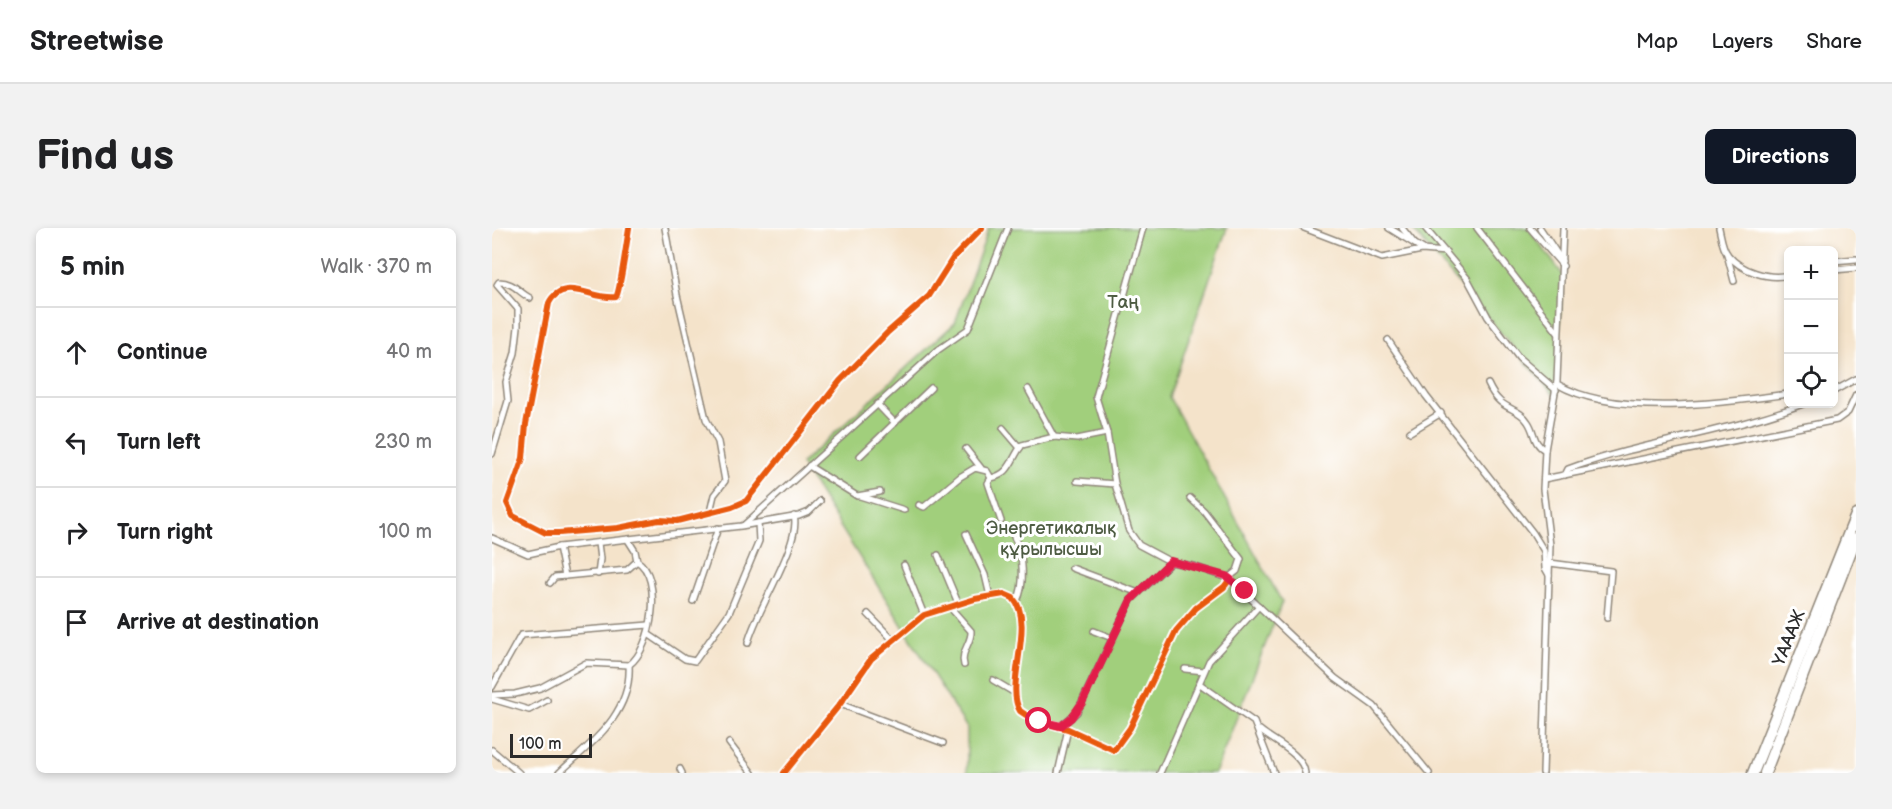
<!DOCTYPE html>
<meta charset="utf-8">
<style>
body{margin:0;font-family:"Balsamiq Sans",sans-serif;background:#f2f2f2;color:#202124}
.controls{position:absolute;right:18px;top:18px;display:grid;overflow:hidden;border-radius:9px;box-shadow:0 3px 9px #0003}
.controls button{width:54px;height:54px;display:grid;place-items:center;padding:0;border:0;border-bottom:2px solid #e0e0e0;background:#fff;color:#202124;font:30px sans-serif}
.scale{position:absolute;left:18px;bottom:15px;width:82px;box-sizing:border-box;padding-left:6px;border:3px solid #2b2b2b;border-top:0;font-size:16px;line-height:21px;white-space:nowrap;color:#2b2b2b;-webkit-text-stroke:4px #fff;paint-order:stroke}
.stop{position:absolute;width:18px;height:18px;margin:-14px;border:4px solid #e11d48;border-radius:50%;background:#fff}
.stop.end{background:#e11d48;border-color:#fff;box-shadow:0 2px 6px #0008}
.list{margin:0;padding:0;list-style:none}
h2{display:flex;justify-content:space-between;align-items:center;height:78px;margin:0;padding:0 24px;font-size:26px}
h2 small{font-size:20px;font-weight:400;color:#757577}
.list li{display:grid;grid-template-columns:39px 1fr auto;gap:18px;align-items:center;box-sizing:border-box;height:90px;padding:0 24px;border-top:2px solid #e0e0e0}
.list b{display:block;font-size:22px;white-space:nowrap}
.list em{font-size:20px;font-style:normal;color:#757577}
.icon{flex:none;width:33px;height:33px;fill:none;stroke:currentColor;stroke-width:2;stroke-linecap:round;stroke-linejoin:round}
.map{position:relative;flex:none;width:1364px;height:545px;overflow:hidden;border-radius:9px}
header{display:flex;align-items:center;gap:36px;box-sizing:border-box;height:84px;padding:0 30px;background:#fff;border-bottom:2px solid #e0e0e0}
header strong{font-size:28px}
nav{display:flex;gap:33px;margin-inline-start:auto;font-size:21px}
.intro{display:flex;align-items:center;justify-content:space-between;box-sizing:border-box;height:144px;padding:0 36px}
h1{margin:0;font-size:42px}
.button{padding:15px 27px;border-radius:9px;background:#111827;color:#fff;font-size:21px;font-weight:700}
main{display:flex;gap:36px;padding:0 36px}
aside{flex:1;background:#fff;border-radius:9px;box-shadow:0 3px 9px #0003}
.map>svg:first-child{display:block}
</style>
<header>
<strong>Streetwise</strong>
<nav><a>Map</a><a>Layers</a><a>Share</a></nav>
</header>
<div class="intro"><h1>Find us</h1><a class="button">Directions</a></div>
<main>
<aside>
<h2>5 min<small>Walk · 370 m</small></h2>
<ul class="list">
<li><svg class="icon" aria-label="ahead" viewBox="0 0 24 24"><path d="M12 20V5M6 11l6-6 6 6"/></svg><div><b>Continue</b></div><em>40 m</em></li>
<li><svg class="icon" aria-label="left" viewBox="0 0 24 24"><path d="M17 20v-9H6M10 6l-5 5 5 5"/></svg><div><b>Turn left</b></div><em>230 m</em></li>
<li><svg class="icon" aria-label="right" viewBox="0 0 24 24"><path d="M7 20v-9h11M14 6l5 5-5 5"/></svg><div><b>Turn right</b></div><em>100 m</em></li>
<li><svg class="icon" aria-label="arrive" viewBox="0 0 24 24"><path d="M6 21V4h12l-3 4 3 4H6"/></svg><div><b>Arrive at destination</b></div></li>
</ul>
</aside>
<div class="map">
<svg width="1364" height="545" viewBox="0 0 1364 545">
<rect width="100%" height="100%" fill="#fff"/>
<filter id="ink" filterUnits="userSpaceOnUse"><feTurbulence type="fractalNoise" baseFrequency=".0167" numOctaves="2"/><feDisplacementMap in="SourceGraphic" scale="12" xChannelSelector="R" yChannelSelector="G"/><feConvolveMatrix kernelMatrix="1 2 1 2 8 2 1 2 1" color-interpolation-filters="sRGB"/></filter>
<filter id="wash" filterUnits="userSpaceOnUse"><feTurbulence type="fractalNoise" baseFrequency=".008" numOctaves="4" result="noise"/><feDisplacementMap in="SourceGraphic" scale="24" xChannelSelector="R" yChannelSelector="G"/><feGaussianBlur stdDeviation="1.35" result="paint"/><feColorMatrix in="noise" values="0 0 0 0 0 0 0 0 0 0 0 0 0 0 0 0 0 1.4 0 .05"/><feComposite in="paint" operator="in"/></filter>
<g filter="url(#wash)">
<rect width="100%" height="100%" fill="#f4e3ca"/>
<g fill="#a1cf7c" stroke="#667d54" stroke-width="1.5">
<polygon points="497,0 735,0 677,169 790,374 723,545 475,545 475,500 309,236 463,95"/>
<polygon points="919,0 1036,0 1071,47 1063,168"/>
</g>
</g>
<g filter="url(#ink)">
<g fill="none" stroke-linecap="round" stroke-linejoin="round">
<defs>
<g id="minor">
<path d="M137 0C135 12 128 64 124 69 103 73 71 47 57 75L34 196 31 230 15 275 21 288 54 305H67L126 300 167 292 185 293 240 279 254 273 348 153 396 104 437 68 461 30 490 0"/>
<polyline points="173,0 185,67 214,191 226,214 233,253 222,267 218,284"/>
<polyline points="651,0 604,169 615,205 623,256 637,303 647,317 679,334 701,338 738,351 843,450 882,478 937,545"/>
<polyline points="812,0 890,30 930,22 954,24"/>
<polyline points="897,0 931,21"/>
<polyline points="910,0 922,15"/>
<polyline points="933,0 975,50 996,89 1027,130 1064,162"/>
<polyline points="985,0 1066,105"/>
<polyline points="1038,0 1071,38"/>
<polyline points="1048,0 1070,33"/>
<path d="M1227 0C1229 8 1230 20 1236 27 1249 43 1277 52 1296 47"/>
<polyline points="1235,26 1242,53"/>
<polyline points="1342,33 1364,31"/>
<polyline points="1342,42 1364,40"/>
<polyline points="896,112 934,168 1041,305 1052,323 1053,340 1057,347"/>
<path d="M996 156C1009 185 1025 177 1036 194 1043 204 1041 216 1053 222"/>
<path d="M1065 156C1123 190 1231 175 1296 166"/>
<polyline points="536,161 562,209"/>
<polyline points="1342,163 1364,151"/>
<polyline points="385,176 403,195"/>
<polyline points="511,200 528,220"/>
<polyline points="918,204 949,185"/>
<polyline points="474,221 489,240"/>
<path d="M0 226 16 173 14 154 23 125 26 99V81L5 57 7 54C22 54 26 64 38 70"/>
<polyline points="368,228 439,160"/>
<polyline points="317,238 365,268 388,264"/>
<path d="M1073 247 1076 241C1153 213 1234 205 1311 176"/>
<polyline points="1052,251 1345,192 1356,184 1364,167"/>
<polyline points="585,253 623,256"/>
<polyline points="368,268 412,282"/>
<polyline points="698,270 712,283 749,331 745,343 736,350"/>
<polyline points="427,277 432,279 468,249 483,240 495,243 499,250"/>
<path d="M509 293 496 255 499 250C519 246 519 231 530 217L562 209 585 211 615 205"/>
<polyline points="252,297 446,122 476,101 516,0"/>
<polyline points="474,306 493,347 498,368"/>
<path d="M522 309C532 326 533 357 525 373"/>
<polyline points="0,310 36,326 67,319 249,298 307,288 317,284 328,273"/>
<polyline points="67,319 73,348"/>
<polyline points="446,327 466,375"/>
<polyline points="1058,335 1119,343 1115,390"/>
<polyline points="412,337 432,387"/>
<polyline points="580,340 644,364"/>
<polyline points="106,346 108,331 106,315"/>
<polyline points="58,355 63,349 135,342 145,333"/>
<polyline points="201,373 226,300"/>
<path d="M457 378 479 403C480 415 468 423 472 437"/>
<polyline points="376,386 402,413"/>
<polyline points="602,403 620,410"/>
<polyline points="156,406 193,431 203,433 237,385 267,313 266,295"/>
<path d="M256 415C263 384 310 314 302 288"/>
<polyline points="693,441 712,443"/>
<polyline points="501,452 523,465"/>
<polyline points="708,456 762,494 782,545"/>
<polyline points="0,459 29,407 157,397"/>
<path d="M0 467 23 466 48 460 94 435 137 437C160 421 172 349 145 333L143 323 136 312"/>
<polyline points="0,471 37,482 55,472"/>
<polyline points="348,476 451,515"/>
<polyline points="569,498 585,484 639,372 679,334"/>
<path d="M768 502C782 514 811 526 813 545"/>
<polyline points="237,515 260,545"/>
<polyline points="0,522 27,545"/>
<polyline points="188,541 190,545"/>
<path d="M67 545C99 515 140 486 137 437"/>
<path d="M292 545 348 476 379 431 432 387 483 371 512 366 521 370C544 396 512 457 528 483L540 491 576 501 622 522 638 500 684 403 704 380 732 359 738 351"/>
<polyline points="566,545 576,501"/>
<polyline points="668,545 717,433 767,378"/>
<polyline points="1051,545 1058,317 1051,261 1053,222 1065,153 1071,0"/>
</g>
<g id="motorway">
<polyline points="1261,545 1364,287"/>
<polyline points="1273,545 1364,310"/>
</g>
</defs>
<use href="#minor" stroke="#90877a" stroke-width="8"/>
<use href="#motorway" stroke="#90877a" stroke-width="13"/>
<use href="#minor" stroke="#fff" stroke-width="5"/>
<use href="#motorway" stroke="#fff" stroke-width="10"/>
<defs>
<g id="cycleway">
<path d="M137 0C135 12 128 64 124 69 103 73 71 47 57 75L34 196 31 230 15 275 21 288 54 305H67L126 300 167 292 185 293 240 279 254 273 348 153 396 104 437 68 461 30 490 0"/>
<path d="M292 545 348 476 379 431 432 387 483 371 512 366 521 370C544 396 512 457 528 483L540 491 576 501 622 522 638 500 684 403 704 380 732 359 738 351"/>
</g>
</defs>
<use href="#cycleway" stroke="#fff" stroke-width="10"/>
<use href="#cycleway" stroke="#e8590c" stroke-width="6"/>
</g>
</g>
<g fill="none" stroke-linecap="round" stroke-linejoin="round" filter="url(#ink)">
<polyline stroke="#e11d48" stroke-width="8" points="547,493 569,498 579,490 590,475 639,372 679,333 734,348 753,363"/>
</g>
<g text-anchor="middle" dominant-baseline="central" stroke-width="6" stroke-linejoin="round" paint-order="stroke">
<g font-size="18" fill="#4e5c43" stroke="#fff">
<text x="631" y="74">Таң</text>
<text x="559" y="300">Энергетикалық<tspan x="559" dy="21">құрылысшы</tspan></text>
</g>
<g font-size="18" fill="#2b2b2b" stroke="#fff">
<text transform="translate(1297 410) rotate(-68)">ҮАААЖ</text>
</g>
</g>
</svg>
<div class="controls">
<button>+</button>
<button>−</button>
<button><svg class="icon" aria-label="locate" viewBox="0 0 24 24"><circle cx="12" cy="12" r="6"/><path d="M12 2v4M12 18v4M2 12h4M18 12h4"/></svg></button>
</div>
<div class="scale">100 m</div>
<div class="stop" style="left:547px;top:493px"></div>
<div class="stop end" style="left:753px;top:363px"></div>
</div>
</main>
